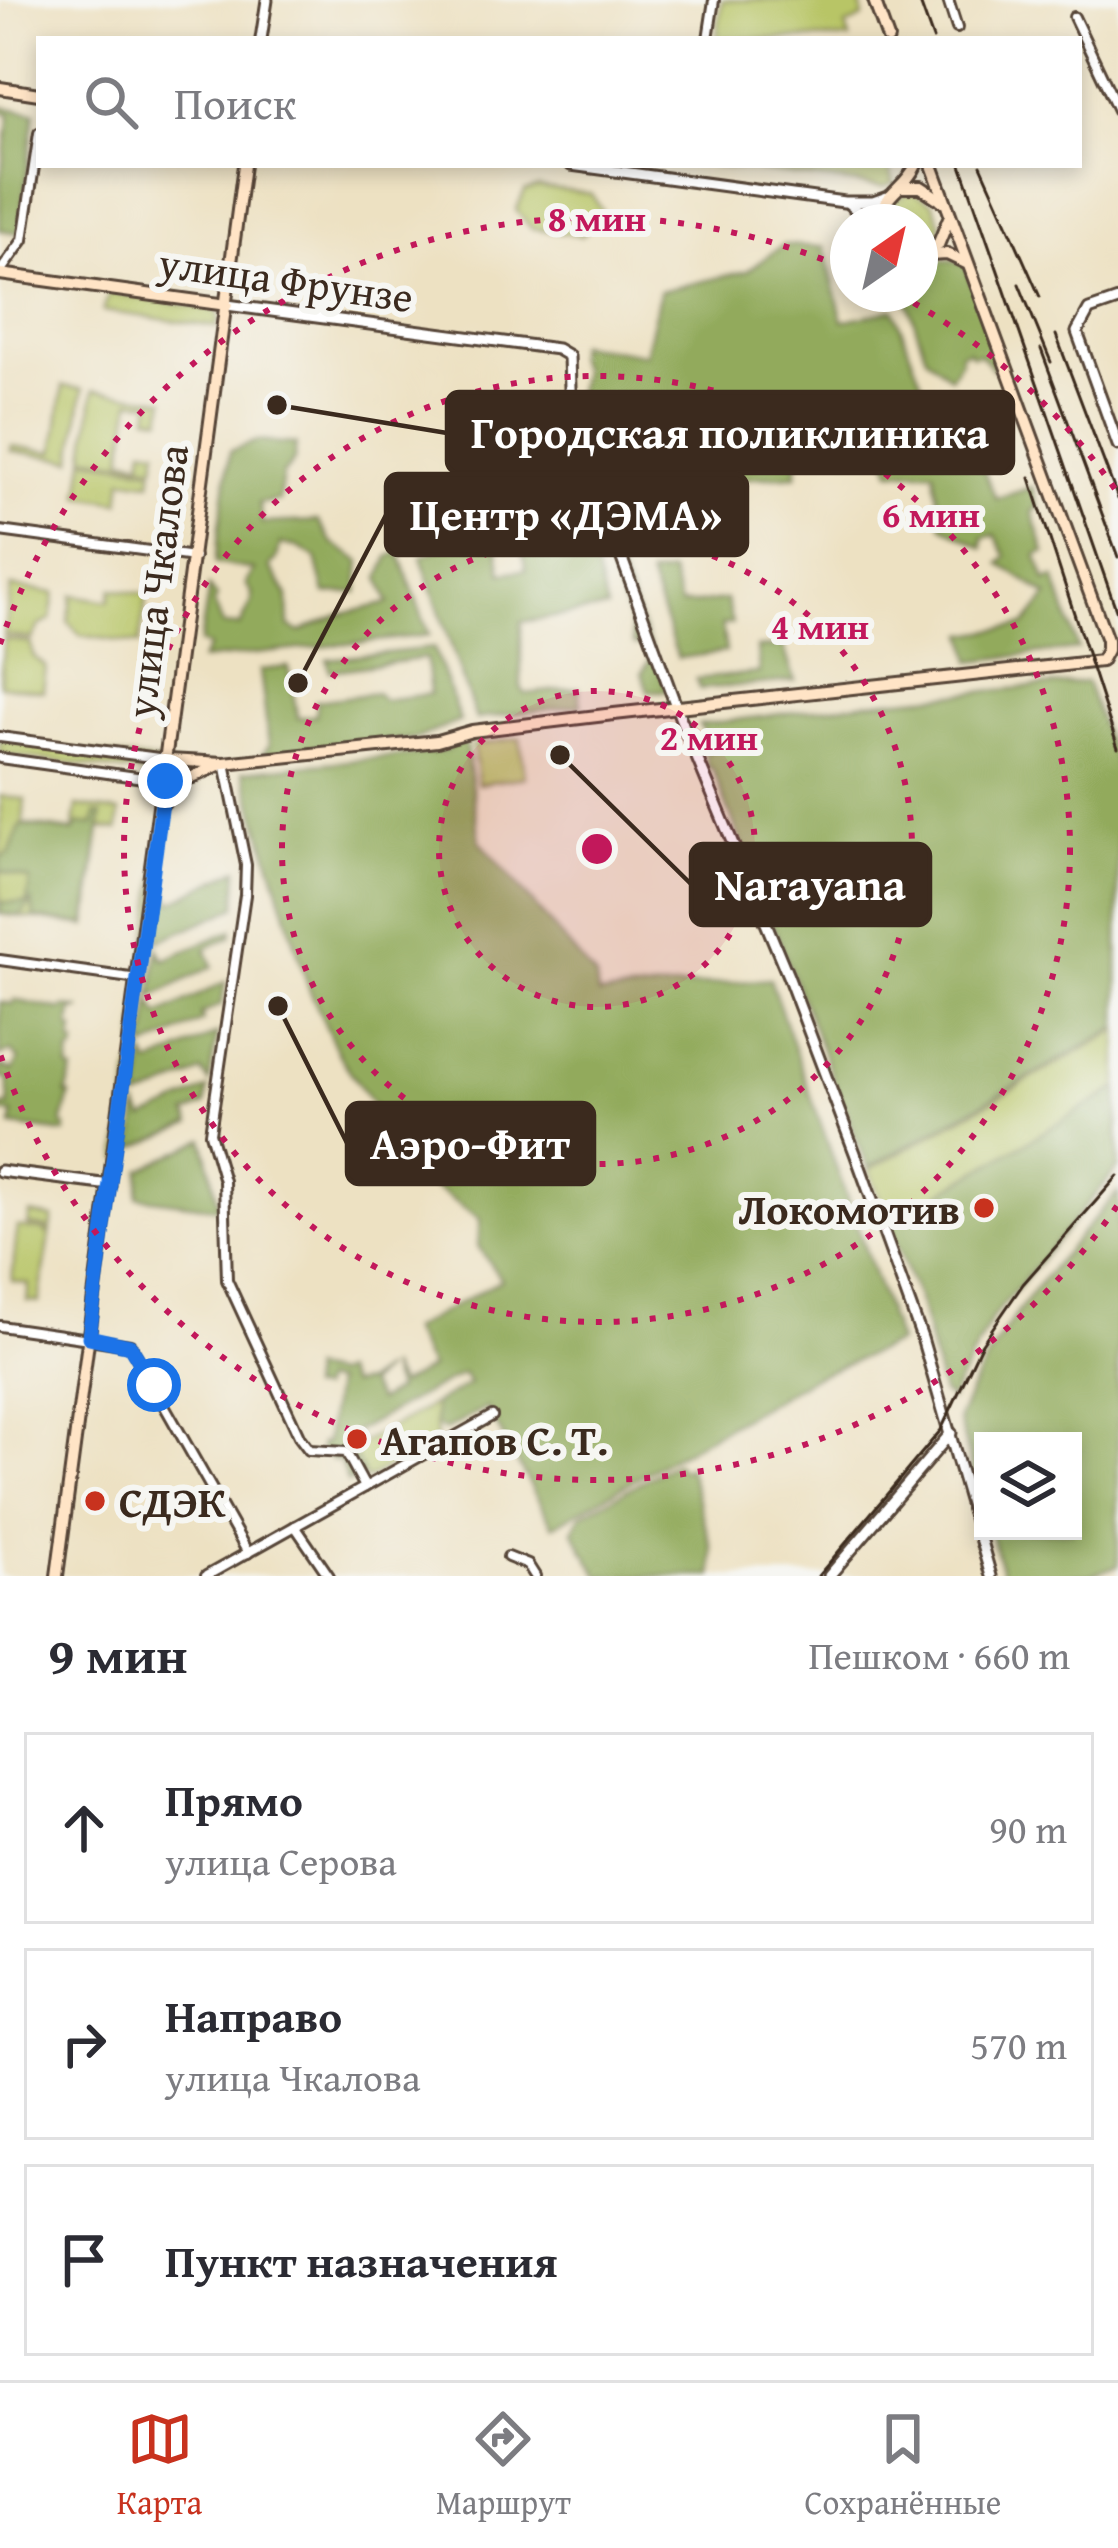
<!DOCTYPE html>
<html lang="ru">
<meta charset="utf-8">
<style>
body{margin:0;font-family:"Gentium Book Plus",serif;background:#f2f2f3;color:#2b2b33}
.controls{position:absolute;right:36px;bottom:36px;display:grid;overflow:hidden;border-radius:0px;box-shadow:0 6px 18px #0003}
.controls button{width:108px;height:108px;display:grid;place-items:center;padding:0;border:0;border-bottom:3px solid #e1e1e2;background:#fff;color:#2b2b33;font:60px sans-serif}
.compass{position:absolute;left:830px;top:204px;width:108px;height:108px;border-radius:50%;background:#fff;box-shadow:0 6px 18px #0003;rotate:34deg}
.stop{position:absolute;width:36px;height:36px;margin:-27px;border:9px solid #1a73e8;border-radius:50%;background:#fff}
.stop.end{background:#1a73e8;border-color:#fff;box-shadow:0 3px 12px #0008}
.list{margin:0;padding:0;list-style:none}
h2{display:flex;justify-content:space-between;align-items:center;height:156px;margin:0;padding:0 48px;font-size:51px}
h2 small{font-size:39px;font-weight:400;color:#7c7c81}
.list li{display:grid;grid-template-columns:78px 1fr auto;gap:36px;align-items:center;box-sizing:border-box;height:192px;margin:0 24px 24px;padding:0 24px;border:3px solid #e1e1e2;border-radius:0px}
.list b{display:block;font-size:45px;white-space:nowrap}
.list p{margin:0;font-size:39px;white-space:nowrap;color:#7c7c81}
.list em{font-size:39px;font-style:normal;color:#7c7c81}
.icon{flex:none;width:66px;height:66px;fill:none;stroke:currentColor;stroke-width:2;stroke-linecap:round;stroke-linejoin:round}
.map{position:relative;flex:none;width:1118px;height:1576px;overflow:hidden}
.search{position:absolute;background:#fff;box-shadow:0 6px 18px #0003;left:36px;right:36px;top:36px;height:132px;display:flex;align-items:center;gap:30px;box-sizing:border-box;padding:0 42px;border-radius:0px;color:#7c7c81;font-size:45px}
.sheet{height:804px;background:#fff}
nav{display:flex;justify-content:space-around;align-items:center;box-sizing:border-box;height:168px;border-top:3px solid #e1e1e2;background:#fff;font-size:33px;color:#7c7c81}
nav a{display:grid;justify-items:center;gap:6px}
nav .on{color:#c8321e}
.map>svg:first-child{display:block}
</style>
<div class="map">
<svg width="1118" height="1576" viewBox="0 0 1118 1576">
<rect width="100%" height="100%" fill="#f6f6f2"/>
<filter id="ink" filterUnits="userSpaceOnUse"><feTurbulence type="fractalNoise" baseFrequency=".00833" numOctaves="2"/><feDisplacementMap in="SourceGraphic" scale="24" xChannelSelector="R" yChannelSelector="G"/><feConvolveMatrix kernelMatrix="1 2 1 2 8 2 1 2 1" color-interpolation-filters="sRGB"/></filter>
<filter id="wash" filterUnits="userSpaceOnUse"><feTurbulence type="fractalNoise" baseFrequency=".004" numOctaves="4" result="noise"/><feDisplacementMap in="SourceGraphic" scale="48" xChannelSelector="R" yChannelSelector="G"/><feGaussianBlur stdDeviation="2.7" result="paint"/><feColorMatrix in="noise" values="0 0 0 0 0 0 0 0 0 0 0 0 0 0 0 0 0 1.4 0 .05"/><feComposite in="paint" operator="in"/></filter>
<g filter="url(#wash)">
<rect width="100%" height="100%" fill="#ede1c2"/>
<g fill="#b8c566" stroke="#7a7842" stroke-width="3">
<polygon points="722,0 861,0 863,18 846,26 850,39 717,39"/>
<polygon points="712,165 888,165 894,183 883,187"/>
<polygon points="538,187 591,194 601,209 601,219 581,236 531,228 516,210 525,191"/>
<path d="M915 193 933 203 941 224 931 243 920 250V222H883C888 204 894 195 915 193Z"/>
<polygon points="109,293 215,310 219,315 217,327 103,311"/>
<polygon points="63,386 83,389 73,460 11,451 12,446 54,452"/>
<polygon points="94,390 165,399 162,418 149,416 151,402 131,401 123,458 142,461 144,447 158,449 155,466 85,456"/>
<polygon points="85,459 153,469 151,482 123,479 120,502 80,496"/>
<polygon points="11,587 55,593 51,620 39,626 32,639 4,635"/>
<polygon points="112,589 147,594 139,644 80,635 68,622 73,595 109,601"/>
<polygon points="4,639 31,643 33,656 46,667 43,691 0,685"/>
<polygon points="520,738 525,777 478,784 473,745"/>
<polygon points="0,740 161,762 159,776 0,754"/>
<polygon points="0,796 25,799 23,824 73,831 77,806 120,812 118,830 100,828 87,926 0,914"/>
<polygon points="165,809 170,810 125,1160 118,1159 131,1067 135,1059 137,1019 142,1016 145,993 141,989"/>
<polygon points="1118,1030 1118,1168 992,1318 950,1399 933,1358 920,1305 869,1170"/>
<polygon points="30,1214 53,1218 39,1302 27,1301 29,1284 12,1281 17,1227 45,1231 47,1235 47,1228 28,1225"/>
<polygon points="434,1404 436,1440 366,1480 351,1449"/>
</g>
<g fill="#92aa5b" stroke="#666a3c" stroke-width="3">
<polygon points="0,107 35,112 19,233 0,230 0,184 10,114 0,112"/>
<polygon points="783,245 824,247 843,321 894,309 942,436 976,453 996,499 1032,487 1038,508 1032,511 1045,552 1037,555 1046,581 1055,578 1078,649 972,661 966,634 1025,625 1048,596 1000,564 1007,557 995,535 983,538 983,548 942,525 934,471 891,471 882,436 859,435 859,456 845,457 843,439 797,441 797,475 721,480 721,509 710,510 713,544 683,547 680,508 697,498 699,483 680,475 675,444 637,446 650,550 633,550 573,413 581,370 575,357 577,344 645,354 660,291 747,271"/>
<polygon points="920,260 952,260 965,265 1002,362 994,370 980,354 972,355 969,350 960,353 961,360 950,377 926,356 905,294 920,294"/>
<polygon points="257,441 296,444 294,461 283,474 279,501 259,503 262,523 318,521 332,543 361,561 358,592 325,594 316,558 298,547 280,544 277,558 270,567 288,596 289,626 300,632 339,615 389,603 380,578 389,557 399,552 429,635 201,660 209,647 200,643 209,587 217,597 214,603 223,625 240,626 252,602 252,593 246,584 254,570 215,563 230,451"/>
<polygon points="568,479 572,491 521,503 527,528 597,514 668,691 648,691 642,673 650,659 645,647 633,644 629,620 604,555 598,550 590,550 607,609 521,622 521,687 525,694 579,688 581,705 476,719 421,557 460,539 491,509 502,573 526,570 511,496"/>
<polygon points="671,573 680,605 726,600 732,623 722,625 726,652 678,658 649,576"/>
<polygon points="783,646 795,681 700,689 696,679 759,673 757,648"/>
<polygon points="434,648 460,721 418,738 261,756 269,745 260,670 288,667 298,718 316,715 316,701 376,693 383,700 430,694 426,658 330,671 327,659"/>
<polygon points="1086,682 1118,772 1118,1027 868,1168 712,768 708,768 704,752 710,751 709,738 699,725 868,702"/>
<polygon points="465,741 480,841 596,978 598,995 770,979 898,1343 813,1377 553,1526 487,1408 445,1430 436,1426 434,1404 469,1384 463,1373 354,1432 360,1443 352,1450 364,1475 348,1483 339,1459 333,1461 321,1450 321,1443 326,1443 334,1383 322,1381 320,1390 308,1389 310,1370 335,1375 342,1372 349,1385 365,1383 384,1370 368,1385 378,1401 396,1390 388,1367 399,1385 430,1368 410,1330 501,1280 478,1246 480,1219 426,1182 339,1055 309,989 243,771 430,753 449,750 449,745"/>
<polygon points="96,814 102,815 86,925 34,918 32,902 20,916 0,914 0,902 27,903 30,880 0,871 0,857 9,853 21,825 74,832 78,824 94,825"/>
<polygon points="238,869 236,907 159,941 166,887 172,902"/>
<polygon points="232,930 231,936 206,949 213,966 152,997 158,948 164,960"/>
<polygon points="225,982 222,1004 201,1014 203,1021 145,1049 151,1001 159,1015"/>
<polygon points="14,1000 63,1010 64,1007 81,1009 72,1011 70,1028 74,1029 72,1043 76,1044 75,1051 71,1052 69,1069 73,1071 66,1094 70,1095 62,1125 66,1127 65,1133 12,1126 13,1114 0,1112 0,1106 9,1106 8,1079 0,1078 0,1066 13,1071 19,1060 11,1051 0,1056 0,1002 13,1004"/>
<polygon points="217,1034 209,1082 202,1072 139,1100 145,1054 150,1065"/>
<polygon points="1118,1088 1118,1168 992,1318 950,1399 942,1393 920,1305 888,1224"/>
<polygon points="208,1089 205,1105 187,1114 191,1124 133,1149 138,1107 144,1119"/>
<polygon points="204,1139 219,1208 138,1197 141,1170"/>
<path d="M1118 1192V1566L1088 1576H1003L990 1531H1073V1441H983V1505L958 1419C996 1327 1053 1265 1118 1192Z"/>
<polygon points="675,1463 683,1470 688,1466 712,1549 713,1576 599,1576 573,1531 581,1515"/>
</g>
</g>
<g filter="url(#ink)">
<g fill="none" stroke-linecap="round" stroke-linejoin="round">
<defs>
<g id="minor">
<polyline points="948,0 957,28"/>
<polyline points="1074,17 1118,110"/>
<polyline points="708,39 714,0"/>
<polyline points="0,272 23,240 39,133"/>
<polyline points="0,531 194,557"/>
<polyline points="0,737 166,759"/>
<polyline points="0,758 165,781"/>
<polyline points="225,763 246,865 245,895 210,1133 224,1181 227,1280 300,1438 309,1450 346,1452 365,1487"/>
<polyline points="0,960 138,979"/>
<polyline points="0,1326 130,1345 248,1553"/>
<polyline points="295,1526 329,1576"/>
<polyline points="508,1557 528,1565 535,1576"/>
<polyline points="206,1576 492,1416"/>
</g>
<g id="tertiary">
<polyline points="261,39 267,0"/>
<polyline points="571,165 844,202 873,202 890,196"/>
<polyline points="849,204 872,222"/>
<polyline points="1118,300 1089,310 1077,332 1118,445"/>
<polyline points="227,305 557,349 569,356 571,420 680,717 788,976 855,1153 922,1338 991,1576"/>
<polyline points="0,1171 110,1185"/>
<polyline points="829,1576 951,1433"/>
</g>
<g id="secondary">
<polyline points="874,0 888,39"/>
<polyline points="0,88 39,94"/>
<polyline points="902,187 921,187 942,201"/>
<path d="M879 222C881 195 906 188 916 165"/>
<polyline points="920,255 938,245 949,218"/>
<polyline points="930,255 947,254 966,263"/>
<polyline points="0,274 227,305"/>
<polyline points="168,760 224,763 437,741 472,731 614,714 1101,661 1107,650 1107,640 932,165"/>
<polyline points="163,803 186,780 221,764"/>
<polyline points="57,1576 244,165"/>
</g>
</defs>
<use href="#minor" stroke="#564537" stroke-width="14"/>
<use href="#tertiary" stroke="#564537" stroke-width="15"/>
<use href="#secondary" stroke="#564537" stroke-width="16"/>
<use href="#minor" stroke="#fff" stroke-width="8"/>
<use href="#tertiary" stroke="#fff" stroke-width="9"/>
<use href="#secondary" stroke="#ffe4c6" stroke-width="10"/>
<g stroke="#3b2a1e" stroke-width="3">
<polyline points="919,0 933,39"/>
<polyline points="961,165 1118,615"/>
<polyline points="981,165 1040,297"/>
<polyline points="1019,284 1051,362"/>
<polyline points="1056,335 1118,499"/>
<polyline points="1041,349 1118,557"/>
<polyline points="1030,478 1118,748"/>
<polyline points="818,1576 941,1430 981,1345 1023,1284 1118,1176"/>
</g>
</g>
</g>
<g fill="none" stroke-linecap="round" stroke-linejoin="round" filter="url(#ink)">
<polyline stroke="#1a73e8" stroke-width="15" points="154,1385 130,1346 89,1337 165,781"/>
</g>
<circle cx="597" cy="849" r="158" fill="#c2185b" fill-opacity=".12"/>
<g fill="none" stroke="#c2185b" stroke-width="6" stroke-dasharray="6 12">
<circle cx="597" cy="849" r="158"/>
<circle cx="597" cy="849" r="315"/>
<circle cx="597" cy="849" r="473"/>
<path d="M1117 1206A631 631 0 0 1 0 1054M0 644A631 631 0 0 1 844 268M898 294A631 631 0 0 1 1117 492"/>
</g>
<g fill="#c8321e" stroke="#f6f6f2" stroke-width="4.5">
<circle cx="984" cy="1208" r="12"/>
<circle cx="357" cy="1439" r="12"/>
<circle cx="95" cy="1501" r="12"/>
</g>
<g text-anchor="middle" dominant-baseline="central" stroke-width="12" stroke-linejoin="round" paint-order="stroke">
<g font-size="42" fill="#3b2a1e" stroke="#f6f6f2">
<text transform="translate(286 279) rotate(8)">улица Фрунзе</text>
<text transform="translate(156 581) rotate(-83)">улица Чкалова</text>
</g>
<g font-size="42" font-weight="bold" fill="#3b2a1e" stroke="#f6f6f2" text-anchor="start">
<text x="960" y="1208" text-anchor="end">Локомотив</text>
<text x="381" y="1439">Агапов С. Т.</text>
<text x="119" y="1501">СДЭК</text>
</g>
</g>
<circle cx="597" cy="849" r="18" fill="#c2185b" stroke="#f6f6f2" stroke-width="6"/>
<g font-size="36" text-anchor="middle" font-weight="bold" fill="#c2185b" stroke="#f6f6f2" stroke-width="12" stroke-linejoin="round" paint-order="stroke">
<text x="597" y="231">8 мин</text>
<text x="931" y="527">6 мин</text>
<text x="820" y="639">4 мин</text>
<text x="709" y="750">2 мин</text>
</g>
<path fill="none" stroke="#3b2a1e" stroke-width="4.5" d="M277 405L447 433M298 683L386 515M560 755L691 884M278 1006L347 1143"/>
<g fill="#3b2a1e" stroke="#f6f6f2" stroke-width="4.5">
<circle cx="277" cy="405" r="12"/>
<circle cx="298" cy="683" r="12"/>
<circle cx="560" cy="755" r="12"/>
<circle cx="278" cy="1006" r="12"/>
</g>
<g fill="#3b2a1e" stroke="#3b2a1e" stroke-width="4.5">
<rect x="447" y="392" width="566" height="81" rx="12"/>
<rect x="386" y="474" width="361" height="81" rx="12"/>
<rect x="691" y="844" width="239" height="81" rx="12"/>
<rect x="347" y="1103" width="247" height="81" rx="12"/>
</g>
<g font-size="45" text-anchor="middle" font-weight="bold" fill="#fff">
<text x="730" y="448">Городская поликлиника</text>
<text x="566" y="530">Центр «ДЭМА»</text>
<text x="810" y="900">Narayana</text>
<text x="470" y="1159">Аэро-Фит</text>
</g>
</svg>
<div class="controls">
<button><svg class="icon" aria-label="layers" viewBox="0 0 24 24"><path d="M12 4l9 5-9 5-9-5zM3 14l9 5 9-5"/></svg></button>
</div>
<svg class="compass" viewBox="-18 -18 36 36"><path d="M0-13l5 13h-10z" fill="#e53935"/><path d="M0 13l5-13h-10z" fill="#7c7c81"/></svg>
<div class="stop" style="left:154px;top:1385px"></div>
<div class="stop end" style="left:165px;top:781px"></div>
<div class="search"><svg class="icon" aria-label="search" viewBox="0 0 24 24"><circle cx="10" cy="10" r="6"/><path d="M15 15l6 6"/></svg>Поиск</div>
</div>
<section class="sheet">
<h2>9 мин<small>Пешком · 660 m</small></h2>
<ul class="list">
<li><svg class="icon" aria-label="ahead" viewBox="0 0 24 24"><path d="M12 20V5M6 11l6-6 6 6"/></svg><div><b>Прямо</b><p>улица Серова</p></div><em>90 m</em></li>
<li><svg class="icon" aria-label="right" viewBox="0 0 24 24"><path d="M7 20v-9h11M14 6l5 5-5 5"/></svg><div><b>Направо</b><p>улица Чкалова</p></div><em>570 m</em></li>
<li><svg class="icon" aria-label="arrive" viewBox="0 0 24 24"><path d="M6 21V4h12l-3 4 3 4H6"/></svg><div><b>Пункт назначения</b></div></li>
</ul>
</section>
<nav>
<a class="on"><svg class="icon" aria-label="map" viewBox="0 0 24 24"><path d="M3 6l6-2 6 2 6-2v14l-6 2-6-2-6 2zM9 4v14M15 6v14"/></svg>Карта</a>
<a><svg class="icon" aria-label="directions" viewBox="0 0 24 24"><path d="M12 3l9 9-9 9-9-9zM9 14v-3h6M13 9l2 2-2 2"/></svg>Маршрут</a>
<a><svg class="icon" aria-label="saved" viewBox="0 0 24 24"><path d="M7 4h10v16l-5-4-5 4z"/></svg>Сохранённые</a>
</nav>
